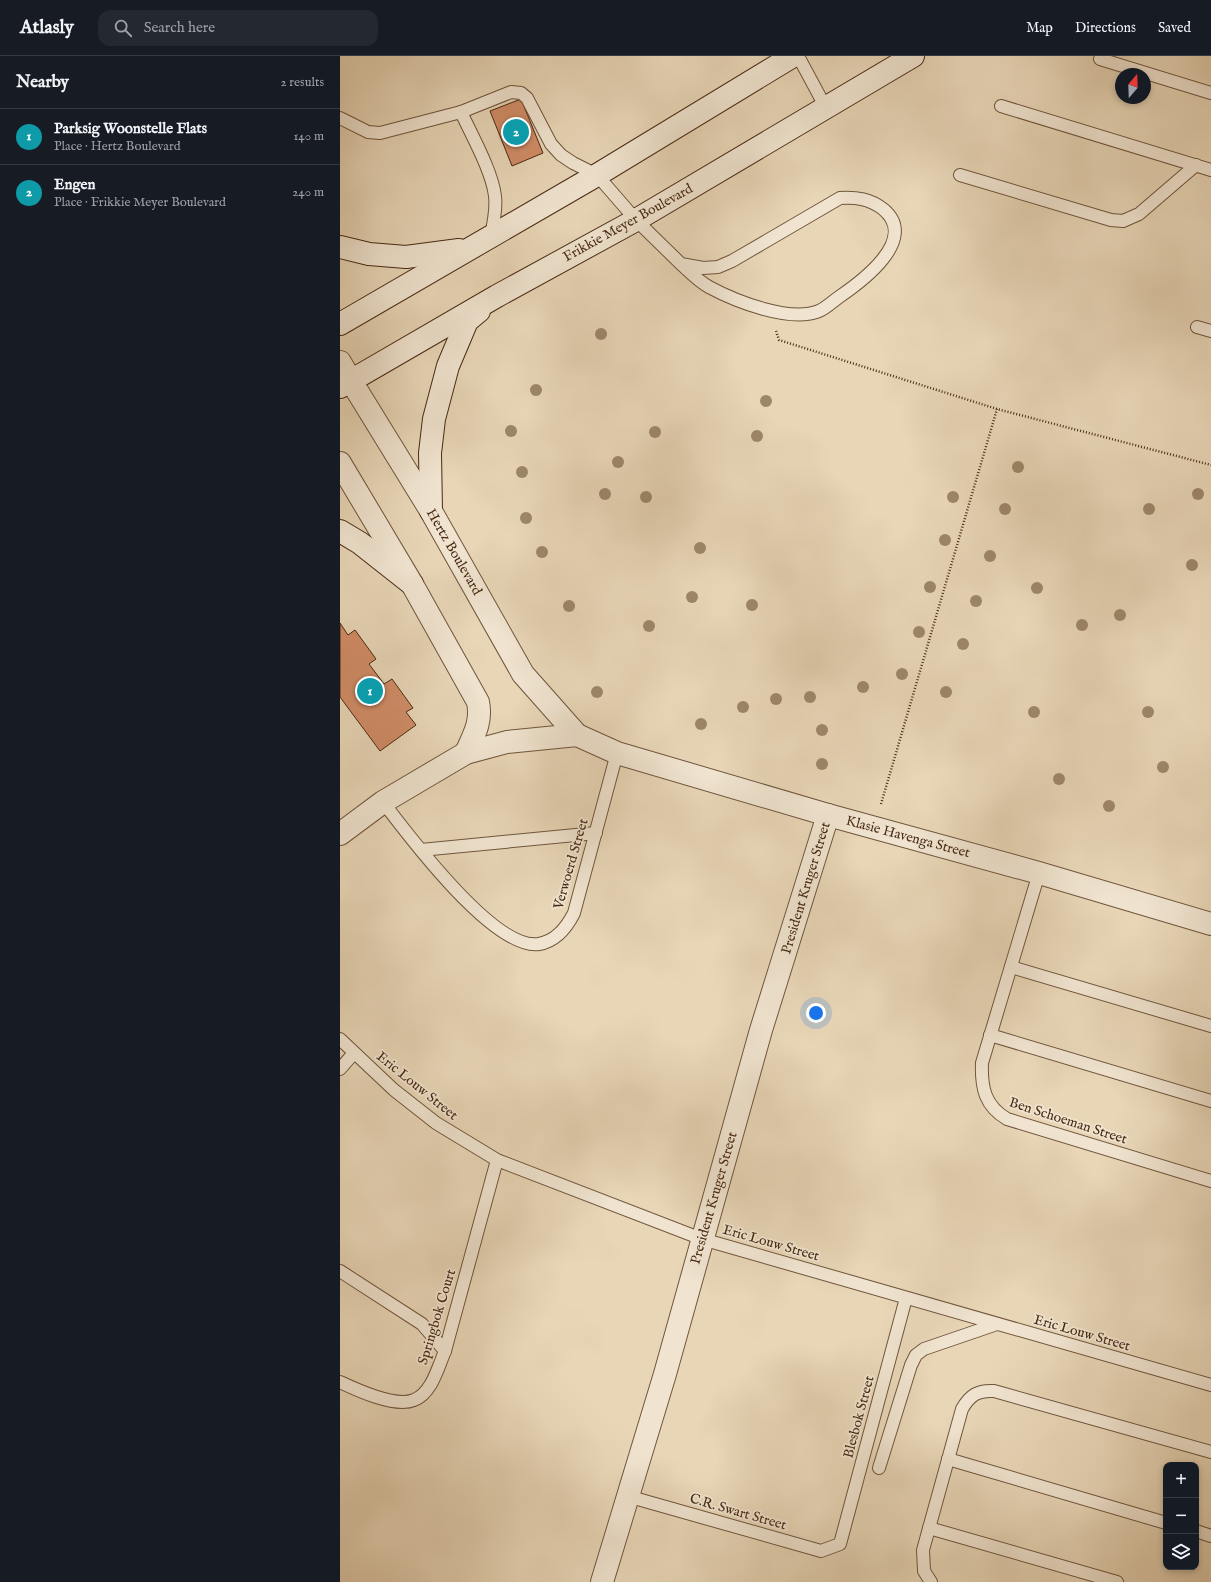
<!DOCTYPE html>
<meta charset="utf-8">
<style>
body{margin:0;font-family:"IM FELL English",serif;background:#242831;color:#f1f3f6}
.controls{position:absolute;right:12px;bottom:12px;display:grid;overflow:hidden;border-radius:8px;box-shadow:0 2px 6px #0003}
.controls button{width:36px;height:36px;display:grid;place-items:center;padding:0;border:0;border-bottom:1px solid #363941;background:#171b24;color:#f1f3f6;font:20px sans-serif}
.compass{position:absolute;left:775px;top:12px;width:36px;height:36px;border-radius:50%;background:#171b24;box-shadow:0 2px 6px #0003;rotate:19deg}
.you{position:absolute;left:476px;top:957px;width:14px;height:14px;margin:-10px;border:3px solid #fff;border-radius:50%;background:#1a73e8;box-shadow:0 0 0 6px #1a73e833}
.badge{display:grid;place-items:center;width:26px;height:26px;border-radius:50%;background:#c59692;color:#fff;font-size:13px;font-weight:700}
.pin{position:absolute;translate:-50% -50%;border:2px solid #fff;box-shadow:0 1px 4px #0006}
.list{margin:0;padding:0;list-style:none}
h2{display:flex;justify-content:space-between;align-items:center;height:52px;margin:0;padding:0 16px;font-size:17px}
h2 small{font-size:13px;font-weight:400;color:#9ea1a6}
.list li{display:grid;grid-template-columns:26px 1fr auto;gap:12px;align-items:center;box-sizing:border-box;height:56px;padding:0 16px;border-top:1px solid #363941}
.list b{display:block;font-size:15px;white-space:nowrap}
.list p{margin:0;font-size:13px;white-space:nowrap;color:#9ea1a6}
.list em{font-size:13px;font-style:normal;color:#9ea1a6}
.icon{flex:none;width:22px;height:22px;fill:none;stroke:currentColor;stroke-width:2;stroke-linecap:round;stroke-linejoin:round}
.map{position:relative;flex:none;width:871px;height:1526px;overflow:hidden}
header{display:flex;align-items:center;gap:24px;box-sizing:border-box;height:56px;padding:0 20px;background:#171b24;border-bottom:1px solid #363941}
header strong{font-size:19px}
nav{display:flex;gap:22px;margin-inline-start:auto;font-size:14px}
.search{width:280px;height:36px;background:#242831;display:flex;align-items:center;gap:10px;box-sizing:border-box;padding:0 14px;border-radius:12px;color:#9ea1a6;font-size:15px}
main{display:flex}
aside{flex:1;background:#171b24}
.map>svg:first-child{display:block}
</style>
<header>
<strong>Atlasly</strong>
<div class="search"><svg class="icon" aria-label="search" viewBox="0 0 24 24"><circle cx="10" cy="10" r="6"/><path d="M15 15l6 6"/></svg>Search here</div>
<nav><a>Map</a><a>Directions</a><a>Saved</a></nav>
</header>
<main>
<aside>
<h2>Nearby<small>2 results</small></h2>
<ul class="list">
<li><span class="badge" style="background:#0f9aa8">1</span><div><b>Parksig Woonstelle Flats</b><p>Place · Hertz Boulevard</p></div><em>140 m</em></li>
<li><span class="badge" style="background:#0f9aa8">2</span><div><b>Engen</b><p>Place · Frikkie Meyer Boulevard</p></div><em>240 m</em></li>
</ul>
</aside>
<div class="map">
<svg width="871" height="1526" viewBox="0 0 871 1526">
<rect width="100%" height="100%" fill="#e8d6b7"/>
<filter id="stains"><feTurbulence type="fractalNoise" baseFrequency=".005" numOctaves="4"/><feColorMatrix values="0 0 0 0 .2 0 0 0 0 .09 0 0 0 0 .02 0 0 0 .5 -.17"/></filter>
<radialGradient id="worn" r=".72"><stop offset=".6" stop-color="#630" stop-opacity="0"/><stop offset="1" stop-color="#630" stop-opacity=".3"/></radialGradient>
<g fill="#d18d67" stroke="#482a13">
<polygon points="181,43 203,97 172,110 150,55"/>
<polygon points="0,567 8,579 15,574 36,603 29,608 44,628 52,623 73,652 66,656 76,669 40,695 0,641"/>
</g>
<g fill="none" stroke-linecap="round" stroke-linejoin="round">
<defs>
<g id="service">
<polyline points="458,0 486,52"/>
<polyline points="760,3 871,37"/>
<polyline points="661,50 871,114"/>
<path d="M121 56C132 80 152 115 155 140 157 153 153 168 151 181"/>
<path d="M0 62 28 76 40 77 121 56 171 36 181 37 187 42 211 88 221 99 233 107 257 119 296 164 341 208 363 212 378 211 392 205 500 142C517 141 530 143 543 153 580 183 521 226 499 241 492 246 486 252 479 255 450 267 395 245 369 231 358 225 350 216 341 208"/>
<polyline points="620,119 771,164 783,165 799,158 856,109"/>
<polyline points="857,271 871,275"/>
<path d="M43 746C68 779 155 895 199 888 216 885 227 871 234 857L277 697"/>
<polyline points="81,794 256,777"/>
<path d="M699 817 642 1007C641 1032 645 1050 667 1063L871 1125"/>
<polyline points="671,911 871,970"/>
<polyline points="650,979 871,1045"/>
<polyline points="0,983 54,1034 96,1067 157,1104 362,1183 871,1329"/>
<polyline points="0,1013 14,997"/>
<polyline points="0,1215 82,1268 105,1295"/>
<path d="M0 1326C17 1334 55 1352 74 1344 92 1337 98 1311 105 1295L157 1104"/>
<polyline points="608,1403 826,1467"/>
<polyline points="539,1412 571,1309 576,1299 584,1293 657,1268"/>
<polyline points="287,1440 481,1495 500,1488 566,1242"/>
<polyline points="589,1472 777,1526"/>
<polyline points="856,1475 871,1480"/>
<path d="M591 1526 584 1515 583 1494 622 1353C630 1339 638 1334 654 1335L871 1396"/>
</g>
<g id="minor">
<polyline points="11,325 91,455 183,618 237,679"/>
<path d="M0 407 72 528 138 646C142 666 134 679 126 697"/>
<polyline points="0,778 43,746 126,697 167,686 237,679 277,697 488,759 699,817 871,868"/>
<polyline points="262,1526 325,1318 421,974 488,759"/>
</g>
<polyline id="tertiary" points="0,306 11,325"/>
<g id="secondary">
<polyline points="0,191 29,198 66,201 119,194"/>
<polyline points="0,268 257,119 453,0"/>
<polyline points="0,331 157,240 296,164 573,0"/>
<polyline points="91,455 90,397 94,363 108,310 127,265 139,255"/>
<polyline points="0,475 20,487 72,528"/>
</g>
</defs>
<use href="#service" stroke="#70553c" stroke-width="14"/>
<use href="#minor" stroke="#70553c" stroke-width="24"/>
<use href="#tertiary" stroke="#70553c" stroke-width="24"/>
<use href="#secondary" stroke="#482a13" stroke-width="24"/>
<g stroke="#482a13" stroke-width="2.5" stroke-dasharray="1 2" stroke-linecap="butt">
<polyline points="436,275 439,284 657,353 871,409"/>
<polyline points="541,748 657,353"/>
</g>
<use href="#service" stroke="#f0e4d0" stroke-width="12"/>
<use href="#minor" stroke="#f0e4d0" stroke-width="22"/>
<use href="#tertiary" stroke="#f0e4d0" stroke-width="22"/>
<use href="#secondary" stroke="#f0e4d0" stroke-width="22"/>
</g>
<g fill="#9d876a">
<circle cx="261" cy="278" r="6"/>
<circle cx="196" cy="334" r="6"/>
<circle cx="426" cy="345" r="6"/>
<circle cx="171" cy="375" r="6"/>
<circle cx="315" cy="376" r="6"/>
<circle cx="417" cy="380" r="6"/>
<circle cx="278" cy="406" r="6"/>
<circle cx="678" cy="411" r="6"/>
<circle cx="182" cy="416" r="6"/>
<circle cx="265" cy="438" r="6"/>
<circle cx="858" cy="438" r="6"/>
<circle cx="306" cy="441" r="6"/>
<circle cx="613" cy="441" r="6"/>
<circle cx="665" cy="453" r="6"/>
<circle cx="809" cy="453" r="6"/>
<circle cx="186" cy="462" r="6"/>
<circle cx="605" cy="484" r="6"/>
<circle cx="360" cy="492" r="6"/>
<circle cx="202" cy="496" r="6"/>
<circle cx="650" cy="500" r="6"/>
<circle cx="852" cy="509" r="6"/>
<circle cx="590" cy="531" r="6"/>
<circle cx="697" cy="532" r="6"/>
<circle cx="352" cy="541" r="6"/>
<circle cx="636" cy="545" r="6"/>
<circle cx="412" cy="549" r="6"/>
<circle cx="229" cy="550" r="6"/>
<circle cx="780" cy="559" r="6"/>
<circle cx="742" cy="569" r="6"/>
<circle cx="309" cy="570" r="6"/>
<circle cx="579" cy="576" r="6"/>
<circle cx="623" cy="588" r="6"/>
<circle cx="562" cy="618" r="6"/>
<circle cx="523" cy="631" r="6"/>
<circle cx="257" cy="636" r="6"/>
<circle cx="606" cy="636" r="6"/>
<circle cx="470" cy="641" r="6"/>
<circle cx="436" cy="643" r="6"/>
<circle cx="403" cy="651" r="6"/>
<circle cx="694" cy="656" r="6"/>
<circle cx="808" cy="656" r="6"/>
<circle cx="361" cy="668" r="6"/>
<circle cx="482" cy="674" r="6"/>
<circle cx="482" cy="708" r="6"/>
<circle cx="823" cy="711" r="6"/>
<circle cx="719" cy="723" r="6"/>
<circle cx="769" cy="750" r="6"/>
</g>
<g text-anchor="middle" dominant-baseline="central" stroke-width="3.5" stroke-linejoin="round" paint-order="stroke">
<g font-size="14" fill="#482a13" stroke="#f0e4d0">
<text transform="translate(288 167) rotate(-29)">Frikkie Meyer Boulevard</text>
<text transform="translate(114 496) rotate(60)">Hertz Boulevard</text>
<text transform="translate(568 781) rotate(15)">Klasie Havenga Street</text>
<text transform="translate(231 808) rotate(-74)">Verwoerd Street</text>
<text transform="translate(466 832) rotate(-73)">President Kruger Street</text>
<text transform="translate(77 1030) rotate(39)">Eric Louw Street</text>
<text transform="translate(728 1065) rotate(18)">Ben Schoeman Street</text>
<text transform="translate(374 1142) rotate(-74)">President Kruger Street</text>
<text transform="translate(431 1187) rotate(16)">Eric Louw Street</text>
<text transform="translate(97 1261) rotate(-73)">Springbok Court</text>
<text transform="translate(742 1277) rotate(16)">Eric Louw Street</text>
<text transform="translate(519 1361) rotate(-75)">Blesbok Street</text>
<text transform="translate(398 1456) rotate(16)">C.R. Swart Street</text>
</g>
</g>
<rect width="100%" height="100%" filter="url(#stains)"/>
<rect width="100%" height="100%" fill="url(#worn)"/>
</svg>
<div class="controls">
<button>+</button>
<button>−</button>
<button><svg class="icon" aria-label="layers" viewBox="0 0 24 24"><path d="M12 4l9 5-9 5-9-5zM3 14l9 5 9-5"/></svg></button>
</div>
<svg class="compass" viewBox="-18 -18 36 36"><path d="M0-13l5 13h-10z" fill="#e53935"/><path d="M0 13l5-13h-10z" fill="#9ea1a6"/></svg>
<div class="you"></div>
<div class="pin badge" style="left:30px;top:635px;background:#0f9aa8">1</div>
<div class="pin badge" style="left:176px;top:76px;background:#0f9aa8">2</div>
</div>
</main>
